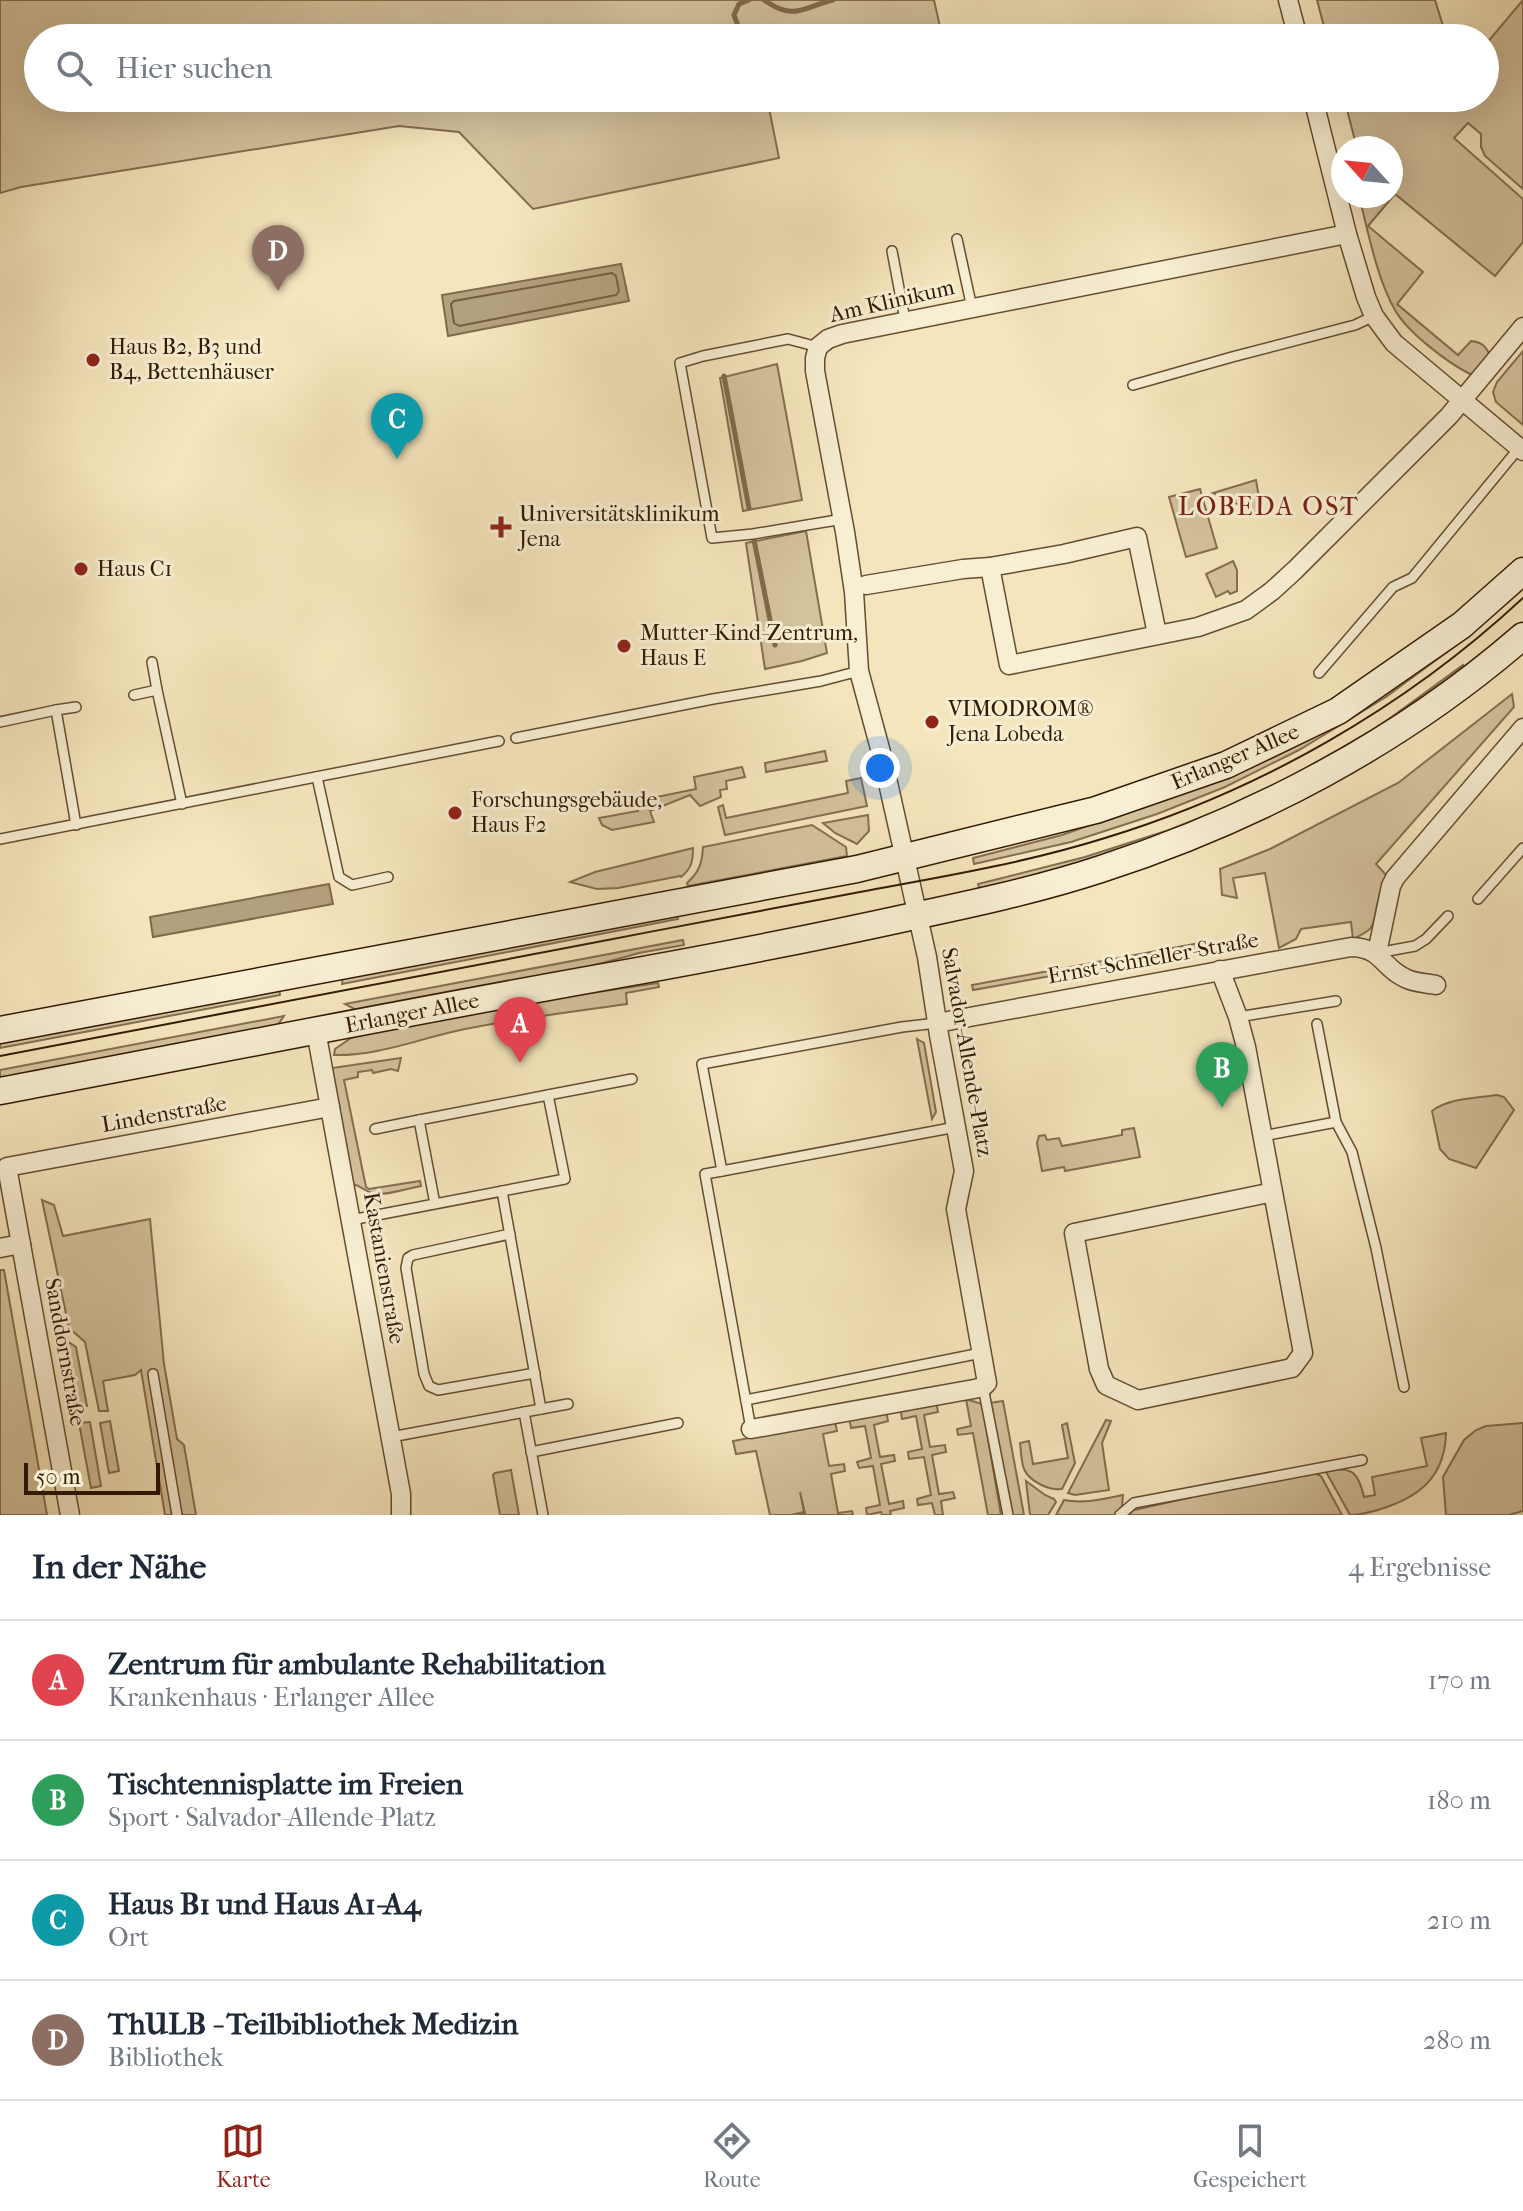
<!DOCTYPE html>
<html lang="de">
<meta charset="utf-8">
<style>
body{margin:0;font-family:"IM FELL French Canon",serif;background:#f6f6f7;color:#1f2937}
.compass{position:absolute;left:1331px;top:136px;width:72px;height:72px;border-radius:50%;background:#fff;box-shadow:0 8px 32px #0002;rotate:297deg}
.scale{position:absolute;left:24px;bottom:20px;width:136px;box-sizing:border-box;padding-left:8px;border:4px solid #331a03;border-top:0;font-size:22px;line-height:28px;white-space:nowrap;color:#331a03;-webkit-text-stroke:6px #f8eed3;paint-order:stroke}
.you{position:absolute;left:880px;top:768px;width:28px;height:28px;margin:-20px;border:6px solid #fff;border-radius:50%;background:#1a73e8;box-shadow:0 0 0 12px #1a73e833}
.badge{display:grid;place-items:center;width:52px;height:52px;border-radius:50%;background:#8f2418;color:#fff;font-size:26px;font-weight:700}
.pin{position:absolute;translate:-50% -66px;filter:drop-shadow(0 2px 4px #0008)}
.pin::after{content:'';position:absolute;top:42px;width:28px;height:24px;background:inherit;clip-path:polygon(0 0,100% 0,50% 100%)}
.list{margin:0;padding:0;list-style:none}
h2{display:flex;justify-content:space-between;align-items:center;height:104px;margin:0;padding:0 32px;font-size:34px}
h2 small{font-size:26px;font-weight:400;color:#747a83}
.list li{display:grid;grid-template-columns:52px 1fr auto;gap:24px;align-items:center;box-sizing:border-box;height:120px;padding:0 32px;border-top:2px solid #e0e1e3}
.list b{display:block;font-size:30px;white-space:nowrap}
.list p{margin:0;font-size:26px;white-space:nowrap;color:#747a83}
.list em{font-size:26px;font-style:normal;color:#747a83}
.icon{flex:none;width:44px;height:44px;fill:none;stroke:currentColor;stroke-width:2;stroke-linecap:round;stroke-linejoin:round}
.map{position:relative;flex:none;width:1523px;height:1515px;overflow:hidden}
.search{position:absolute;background:#fff;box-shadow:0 8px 32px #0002;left:24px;right:24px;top:24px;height:88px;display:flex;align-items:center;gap:20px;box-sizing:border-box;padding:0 28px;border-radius:44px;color:#747a83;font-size:30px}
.sheet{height:584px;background:#fff}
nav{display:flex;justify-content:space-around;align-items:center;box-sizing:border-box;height:112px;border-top:2px solid #e0e1e3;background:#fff;font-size:22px;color:#747a83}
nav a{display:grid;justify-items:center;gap:4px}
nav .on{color:#8f2418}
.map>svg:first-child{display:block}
</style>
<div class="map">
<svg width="1523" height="1515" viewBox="0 0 1523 1515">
<rect width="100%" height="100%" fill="#f5e5bc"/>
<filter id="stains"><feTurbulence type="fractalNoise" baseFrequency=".0025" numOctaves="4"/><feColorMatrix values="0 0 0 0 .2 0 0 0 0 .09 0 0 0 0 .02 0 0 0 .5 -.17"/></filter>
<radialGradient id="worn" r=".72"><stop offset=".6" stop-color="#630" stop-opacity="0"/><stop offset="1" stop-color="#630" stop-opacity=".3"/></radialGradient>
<g fill="#d4c29d" stroke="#846e50" stroke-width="2">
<polygon points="0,0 934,0 940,27 901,38 38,38 38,98 767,98 779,158 533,209 459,132 399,126 21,187 0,193"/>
<polygon points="1317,0 1435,0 1445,32 1450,38 1327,38"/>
<path d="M1523 0V189L1485 156 1481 147V134L1468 123 1454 138 1523 199V242L1495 276 1395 194 1368 226 1423 272 1397 304 1458 355 1471 341C1481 342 1487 346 1490 357L1475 373 1470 374C1448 363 1407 332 1395 310 1377 279 1368 231 1359 196H1391V148H1357L1344 98H1485V45Z"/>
<polygon points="1523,351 1523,425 1496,402 1493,392 1497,382"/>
<polygon points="777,364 802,500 743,511 720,378"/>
<polygon points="1256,480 1262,515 1213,493"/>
<polygon points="1200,489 1217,548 1186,557 1169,497"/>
<polygon points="806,531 827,653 802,661 765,669 746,543"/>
<polygon points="1233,561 1237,570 1237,591 1230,594 1228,591 1216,597 1206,574"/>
<polygon points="1470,635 1386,697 1299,750 1225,787 1157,814 1071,842 974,864 973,858 1062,835 1158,801"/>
<polygon points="1463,665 1468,672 1353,749 1157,840 980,892 978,884 1085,857 1169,830 1219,810 1288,778 1336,751 1378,727"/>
<path d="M1512 694 1514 707 1376 864 1387 876C1384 885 1380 893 1378 902 1371 926 1379 927 1353 939L1351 922 1301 929 1296 939 1279 948 1265 873 1233 878 1237 898 1222 895 1220 869 1270 849 1398 783Z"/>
<polygon points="825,751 827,761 766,772 765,763"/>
<polygon points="742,767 745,777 726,781 727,789 720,790 721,797 700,806 690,795 650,811 654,822 612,830 602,825 599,818 638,811 637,801 696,789 694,777"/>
<polygon points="861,778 867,806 725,835 718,807 723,805 726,818 848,793 846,781"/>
<polygon points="868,815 869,831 857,844 835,833 823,823"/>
<path d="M812 825 846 847 847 856 688 886 687 883C699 872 702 864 703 847Z"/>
<path d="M693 848C693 862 691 869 681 877L680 876 618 888 597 889 570 882 595 872Z"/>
<polygon points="676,912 678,919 342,984 343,976"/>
<polygon points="683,940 684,945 639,953 588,967 356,1010 345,1004"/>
<polygon points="1200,943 1201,949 973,990 972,985"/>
<path d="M658 983 659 987 626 993 627 1004C570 1012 512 1019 456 1031 416 1040 376 1056 334 1055L335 1049 351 1038 406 1024 563 997Z"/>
<polygon points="279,987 280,995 0,1048 0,1043"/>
<polygon points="284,1016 277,1026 0,1079 0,1070"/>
<polygon points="917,1039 924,1043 936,1112 932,1119"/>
<path d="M401 1058 398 1071 391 1069 373 1073 372 1070 358 1072V1077L344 1080 366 1187 369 1189 420 1181 421 1186C409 1188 383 1197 372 1193 365 1191 361 1186 353 1184L332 1068Z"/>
<path d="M1497 1095 1504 1097 1514 1110 1476 1168 1449 1159 1440 1149 1432 1111C1448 1098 1477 1098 1497 1095Z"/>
<polygon points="1134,1128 1140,1157 1065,1171 1064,1167 1042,1171 1037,1143 1039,1136 1045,1135 1047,1140 1059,1138 1062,1146 1122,1135 1122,1130"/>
<polygon points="42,1200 54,1205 63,1236 150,1219 164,1364 177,1439 184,1445 196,1515 165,1515 141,1370 135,1375 103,1381 108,1411 99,1411 85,1342 69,1328"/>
<polygon points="0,1270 4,1270 47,1515 0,1515"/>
<polygon points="64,1339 76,1347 87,1406 76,1408"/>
<polygon points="966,1399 982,1404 1001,1515 988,1515 973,1433 958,1435 957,1429 971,1426"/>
<polygon points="936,1400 938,1412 924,1415 930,1447 945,1445 946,1452 932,1455 939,1494 953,1492 955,1498 941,1501 943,1515 935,1515 932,1503 918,1505 917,1499 931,1495 924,1457 909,1459 908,1452 922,1449 916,1416 902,1419 900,1407"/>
<polygon points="1003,1401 1024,1515 1010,1515 989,1403"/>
<polygon points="886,1410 888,1421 874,1425 880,1457 894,1455 895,1461 881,1464 889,1504 903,1501 904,1508 890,1511 891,1515 882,1515 881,1512 867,1515 866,1508 880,1505 873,1466 859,1468 857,1462 871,1458 865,1426 851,1428 849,1417"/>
<polygon points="1106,1420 1111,1421 1102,1443 1109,1490 1075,1495 1068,1493"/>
<polygon points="110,1421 119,1471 109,1473 100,1423"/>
<polygon points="90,1422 101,1486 91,1488 79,1423"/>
<polygon points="835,1422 837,1431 823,1434 829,1466 844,1464 845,1471 831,1474 838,1513 852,1511 853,1515 797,1515 805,1513 800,1492 804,1512 791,1515 770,1515 756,1451 736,1454 733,1441"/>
<path d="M1067 1423 1075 1463 1062 1489C1049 1491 1029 1481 1024 1469 1021 1461 1021 1451 1020 1443L1029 1441 1033 1464 1068 1458 1062 1425Z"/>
<polygon points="1523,1423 1523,1511 1509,1515 1446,1515 1443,1477 1464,1440 1476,1430 1486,1426"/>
<path d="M1446 1433C1445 1473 1424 1494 1387 1507 1375 1511 1363 1515 1350 1515L1325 1470C1352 1467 1358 1471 1364 1497L1375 1495 1372 1477 1427 1466 1421 1438Z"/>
<polygon points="511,1470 519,1515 500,1515 493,1475 495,1473"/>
<polygon points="1311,1471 1321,1476 1342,1515 1127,1515 1134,1510"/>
<polygon points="1026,1481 1045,1495 1054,1499 1056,1502 1048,1515 1030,1515"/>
<path d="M1123 1495 1122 1506 1115 1515H1056L1064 1500C1083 1504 1104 1499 1123 1495Z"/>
</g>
<g fill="#b3a07d" stroke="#806a4c" stroke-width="2">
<polygon points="621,264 629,301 448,336 442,295"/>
<polygon points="329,884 333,904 153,937 150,917"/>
</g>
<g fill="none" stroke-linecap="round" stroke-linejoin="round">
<polygon stroke="#735d40" stroke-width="2" points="612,273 616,276 619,291 616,295 459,326 454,323 451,304 454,301"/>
<g stroke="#806a4c" stroke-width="5">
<path d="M764 0C794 21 801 8 833 0"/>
<polyline points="748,38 739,29 734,15 739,4 749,0"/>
<polyline points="724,376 749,508"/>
<polyline points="754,540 775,645"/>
</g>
<defs>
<g id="lane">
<polyline points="957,239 972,308"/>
<polyline points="892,251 905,320"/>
<polyline points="818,347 788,339 703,356 680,363 712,538 753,534 843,519"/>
<polyline points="1133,385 1232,357 1355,325 1374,316"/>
<polyline points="152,662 157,690"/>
<polyline points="1319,673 1393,587 1412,578 1519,448"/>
<polyline points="134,695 157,690 182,804"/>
<polyline points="0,722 56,710"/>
<polyline points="516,738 713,699 821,681 859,671"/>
<polyline points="317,777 339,877 352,885 388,877"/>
<polyline points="76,825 56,710 76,707"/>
<polyline points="0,839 499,741"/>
<polyline points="1478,899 1523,848"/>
<polyline points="1377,953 1415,946 1426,939 1448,916"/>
<polyline points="1238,1017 1336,1001"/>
<polyline points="937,1023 902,1027 702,1064 722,1171 956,1127"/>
<polyline points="1317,1024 1336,1122 1352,1152 1376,1248 1404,1387"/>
<polyline points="548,1095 632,1079"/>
<polyline points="375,1129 419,1120"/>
<polyline points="1263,1136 1336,1122"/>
<polyline points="722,1171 705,1174 751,1429"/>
<polyline points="502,1191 541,1409"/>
<polyline points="351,1220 565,1179 548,1095 419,1120 435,1204"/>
<polyline points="510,1234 413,1255 408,1258 406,1268 424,1374 429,1386 438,1390 535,1373"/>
<polyline points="153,1374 177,1515"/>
<polyline points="983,1387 1008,1515"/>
<polyline points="746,1400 981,1353"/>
<polyline points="524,1412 543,1515"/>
<polyline points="391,1437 568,1404"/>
<polyline points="531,1452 678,1423"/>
<polyline points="1120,1515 1134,1503 1362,1460"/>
</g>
<g id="street">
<polyline points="1288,0 1298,38"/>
<polyline points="1313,98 1347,234 1366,297 1374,316 1394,343 1523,451"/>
<polyline points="866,585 963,569 990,567"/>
<polyline points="1157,634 1137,537 1064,554 990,567 1009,665 1198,627 1246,610 1272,591 1295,570 1449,416 1523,327"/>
<polyline points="1377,953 1391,886 1395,878 1523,728"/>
<polyline points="1220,970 1238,1017 1246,1047 1303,1353 1292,1368 1138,1400 1106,1385 1099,1369 1074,1233 1273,1192"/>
<path d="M937 1023 1351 947C1383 948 1381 967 1405 978 1414 983 1427 983 1436 985"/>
<polyline points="316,1031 401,1494 401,1515"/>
<polyline points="0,1248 21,1244"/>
<polyline points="751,1429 974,1389 983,1387 987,1383 956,1209 964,1171 939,1035 927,957 882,756 859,671 854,592 845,532 815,371 815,358 818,347 828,339 842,334 1347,234"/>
<polyline points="70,1515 7,1167 330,1107"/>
</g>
<g id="secondary">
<polyline points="0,1030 857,869 1096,810 1226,765 1338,711 1462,625 1523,571"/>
<path d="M0 1091C201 1053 402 1013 604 977 705 959 805 940 905 918 971 904 1037 890 1101 869 1255 819 1401 742 1523 636"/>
</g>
</defs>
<use href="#lane" stroke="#644d31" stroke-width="12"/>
<use href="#street" stroke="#644d31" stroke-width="21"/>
<use href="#secondary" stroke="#331a03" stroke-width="29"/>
<use href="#lane" stroke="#f8eed3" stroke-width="9"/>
<use href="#street" stroke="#f8eed3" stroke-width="18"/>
<use href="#secondary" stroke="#f8eed3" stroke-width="26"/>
<path stroke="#331a03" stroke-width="2" d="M0 1056C204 1017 408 977 613 939 695 923 777 908 860 892 942 877 1025 863 1105 838 1259 791 1405 708 1523 598"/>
</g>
<g fill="#8f2418" stroke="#f8eed3" stroke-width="3">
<circle cx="93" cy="360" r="8"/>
<path d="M497 515h8v8h8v8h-8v8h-8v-8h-8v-8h8z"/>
<circle cx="81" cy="569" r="8"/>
<circle cx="624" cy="646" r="8"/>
<circle cx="932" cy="722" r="8"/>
<circle cx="455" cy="813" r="8"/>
</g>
<g text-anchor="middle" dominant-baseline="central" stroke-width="6" stroke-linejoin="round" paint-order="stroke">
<g font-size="22" fill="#331a03" stroke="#f8eed3">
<text transform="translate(892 301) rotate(-13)">Am Klinikum</text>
<text transform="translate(1235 757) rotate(-23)">Erlanger Allee</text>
<text transform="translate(1153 958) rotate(-10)">Ernst-Schneller-Straße</text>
<text transform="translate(412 1013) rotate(-11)">Erlanger Allee</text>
<text transform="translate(967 1052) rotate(80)">Salvador-Allende-Platz</text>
<text transform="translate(164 1114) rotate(-10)">Lindenstraße</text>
<text transform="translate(384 1268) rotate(80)">Kastanienstraße</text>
<text transform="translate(65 1352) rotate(80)">Sanddornstraße</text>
</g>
<g font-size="22" fill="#331a03" stroke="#f8eed3" text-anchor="start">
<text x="109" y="347">Haus B2, B3 und<tspan x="109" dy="25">B4, Bettenhäuser</tspan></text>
<text x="519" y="514">Universitätsklinikum<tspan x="519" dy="25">Jena</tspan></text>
<text x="97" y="569">Haus C1</text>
<text x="640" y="633">Mutter-Kind-Zentrum,<tspan x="640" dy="25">Haus E</tspan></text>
<text x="948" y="709">VIMODROM®<tspan x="948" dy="25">Jena Lobeda</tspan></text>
<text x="471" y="800">Forschungsgebäude,<tspan x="471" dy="25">Haus F2</tspan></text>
</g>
<g font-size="26" letter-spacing="2" fill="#7a1f14" stroke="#f8eed3">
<text x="1269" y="506">LOBEDA OST</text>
</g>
</g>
<rect width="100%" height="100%" filter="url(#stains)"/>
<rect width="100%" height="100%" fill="url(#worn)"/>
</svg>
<svg class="compass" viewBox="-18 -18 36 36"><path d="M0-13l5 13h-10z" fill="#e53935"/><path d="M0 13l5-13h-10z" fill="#747a83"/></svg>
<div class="scale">50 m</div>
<div class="you"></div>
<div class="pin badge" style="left:520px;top:1063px;background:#e0444e">A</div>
<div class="pin badge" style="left:1222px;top:1108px;background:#2e9e5b">B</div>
<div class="pin badge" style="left:397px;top:459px;background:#0f9aa8">C</div>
<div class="pin badge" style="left:278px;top:291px;background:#8d6e63">D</div>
<div class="search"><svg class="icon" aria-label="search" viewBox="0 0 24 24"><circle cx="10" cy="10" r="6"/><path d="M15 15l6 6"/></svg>Hier suchen</div>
</div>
<section class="sheet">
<h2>In der Nähe<small>4 Ergebnisse</small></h2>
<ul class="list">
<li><span class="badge" style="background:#e0444e">A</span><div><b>Zentrum für ambulante Rehabilitation</b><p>Krankenhaus · Erlanger Allee</p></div><em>170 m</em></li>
<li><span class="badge" style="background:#2e9e5b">B</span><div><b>Tischtennisplatte im Freien</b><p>Sport · Salvador-Allende-Platz</p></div><em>180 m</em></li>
<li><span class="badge" style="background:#0f9aa8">C</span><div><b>Haus B1 und Haus A1-A4</b><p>Ort</p></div><em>210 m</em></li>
<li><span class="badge" style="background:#8d6e63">D</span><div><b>ThULB - Teilbibliothek Medizin</b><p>Bibliothek</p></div><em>280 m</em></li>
</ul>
</section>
<nav>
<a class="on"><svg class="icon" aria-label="map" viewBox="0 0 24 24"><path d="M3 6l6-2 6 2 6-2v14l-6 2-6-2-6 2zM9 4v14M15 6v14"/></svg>Karte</a>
<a><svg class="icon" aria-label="directions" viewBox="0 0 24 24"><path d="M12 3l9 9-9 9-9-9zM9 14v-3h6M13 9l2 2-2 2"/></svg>Route</a>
<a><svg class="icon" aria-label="saved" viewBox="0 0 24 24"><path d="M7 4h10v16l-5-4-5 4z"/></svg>Gespeichert</a>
</nav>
